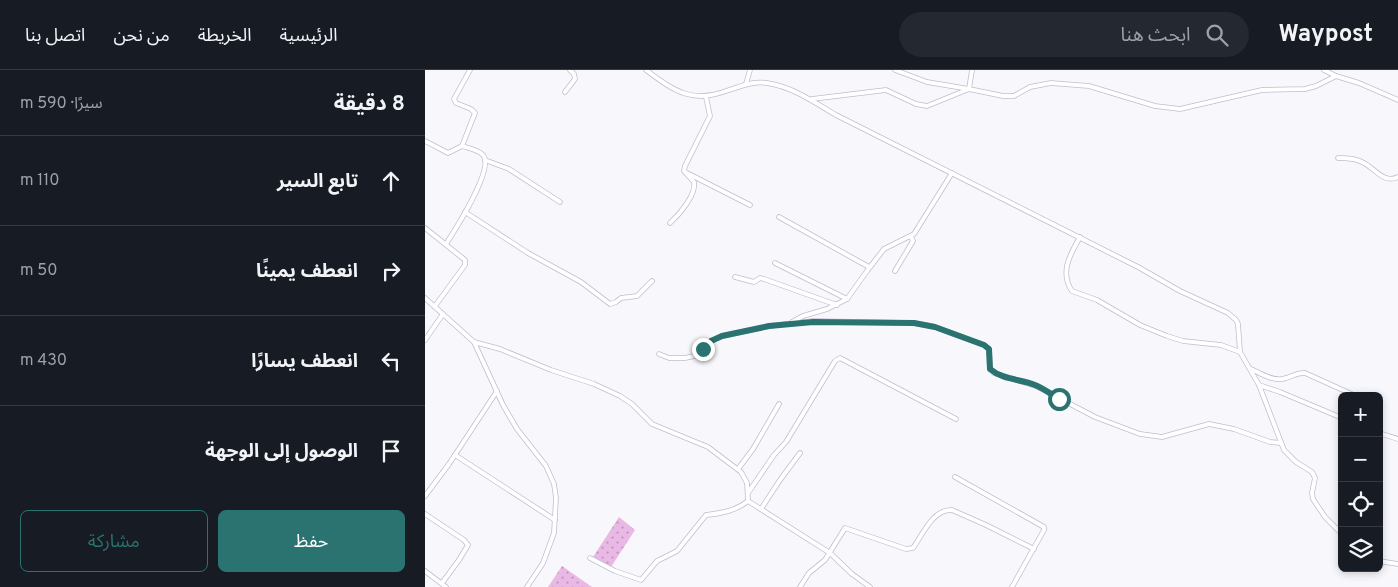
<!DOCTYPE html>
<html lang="ar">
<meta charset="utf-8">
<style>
body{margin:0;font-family:Overpass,"Noto Sans Arabic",sans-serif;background:#242831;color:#f1f3f6;direction:rtl}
.controls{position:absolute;right:15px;bottom:15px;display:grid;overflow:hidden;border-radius:8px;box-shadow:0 2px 8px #0003}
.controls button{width:45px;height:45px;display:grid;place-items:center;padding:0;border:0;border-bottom:1px solid #363941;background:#171b24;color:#f1f3f6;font:25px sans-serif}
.stop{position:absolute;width:15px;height:15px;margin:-11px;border:4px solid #2a7370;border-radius:50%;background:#fff}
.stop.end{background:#2a7370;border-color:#fff;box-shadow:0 1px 5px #0008}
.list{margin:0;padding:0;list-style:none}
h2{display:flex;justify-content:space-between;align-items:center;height:65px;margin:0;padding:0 20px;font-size:21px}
h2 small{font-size:16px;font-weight:400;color:#9ea1a6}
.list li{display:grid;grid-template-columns:32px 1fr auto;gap:15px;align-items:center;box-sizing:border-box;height:90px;padding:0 20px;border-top:1px solid #363941}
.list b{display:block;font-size:19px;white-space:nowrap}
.list em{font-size:16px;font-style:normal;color:#9ea1a6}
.actions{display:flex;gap:10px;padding:15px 20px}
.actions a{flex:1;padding:11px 0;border:1px solid #2a7370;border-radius:8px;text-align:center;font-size:18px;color:#2a7370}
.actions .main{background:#2a7370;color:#fff}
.icon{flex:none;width:28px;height:28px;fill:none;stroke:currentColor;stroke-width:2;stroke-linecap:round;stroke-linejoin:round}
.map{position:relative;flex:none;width:973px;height:517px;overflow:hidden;direction:ltr}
header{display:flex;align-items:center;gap:30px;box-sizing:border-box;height:70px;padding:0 25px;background:#171b24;border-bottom:1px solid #363941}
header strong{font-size:24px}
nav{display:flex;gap:28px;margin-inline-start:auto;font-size:18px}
.search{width:350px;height:45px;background:#242831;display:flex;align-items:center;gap:12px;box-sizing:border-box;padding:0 18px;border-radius:28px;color:#9ea1a6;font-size:19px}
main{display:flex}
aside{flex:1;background:#171b24}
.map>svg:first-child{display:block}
</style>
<header>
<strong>Waypost</strong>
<div class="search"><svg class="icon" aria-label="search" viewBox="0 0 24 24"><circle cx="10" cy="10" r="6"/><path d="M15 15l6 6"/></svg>ابحث هنا</div>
<nav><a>الرئيسية</a><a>الخريطة</a><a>من نحن</a><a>اتصل بنا</a></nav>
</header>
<main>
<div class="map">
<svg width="973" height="517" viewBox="0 0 973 517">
<defs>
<pattern id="grass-dots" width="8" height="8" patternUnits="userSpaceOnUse" patternTransform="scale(1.25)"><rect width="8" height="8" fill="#e9b8e4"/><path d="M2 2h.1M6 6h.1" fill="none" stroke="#be97ba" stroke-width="1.8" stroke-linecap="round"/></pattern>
</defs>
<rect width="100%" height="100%" fill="#f8f8fc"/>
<g fill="url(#grass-dots)">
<polygon points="194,447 210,460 186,497 168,487"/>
<polygon points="137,496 167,517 123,517"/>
</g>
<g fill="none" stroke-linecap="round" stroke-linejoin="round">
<defs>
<g id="street">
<path d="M221 0C250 22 268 34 304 20 317 16 328 11 342 13 368 17 389 32 411 45L713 197 755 221 803 243 811 250 813 254 815 282 834 315 859 380 871 392 887 402 890 408 887 423 888 429 900 447 917 464"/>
<polyline points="470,0 502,12 544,19 547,0"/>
<polyline points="899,0 911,6 934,13 973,30"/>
<polyline points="321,14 325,0"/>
<polyline points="140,22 150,9 149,4 145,0"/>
<polyline points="387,29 461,20 491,34 502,36 544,19 578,26 589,26 605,17 626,13 664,16 730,36 755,39 837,20 880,19 891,16 911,6"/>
<polyline points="0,71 23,83 37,76 50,43 46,39 31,33 29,29 45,0"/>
<path d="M913 88C921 88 930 88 937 92 950 98 958 114 973 107"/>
<polyline points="60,90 84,99 135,132"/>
<polyline points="260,102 325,135"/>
<polyline points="40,142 103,183 156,212 185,234 191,232 196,228 212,226 227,211"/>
<polyline points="354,147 444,197"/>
<path d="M245 153C254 145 272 124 269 112L259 101 260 96 285 46 281 27"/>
<polyline points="0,158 40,190 40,195 10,236"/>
<path d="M655 167C646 183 634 202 647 221L672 230 715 255 742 266 758 271 796 275 815 282"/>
<path d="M21 174C30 160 70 98 58 85 54 80 43 78 37 76"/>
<polyline points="350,193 422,229"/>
<polyline points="470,201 488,171 486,167"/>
<polyline points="310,207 329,212 335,208 339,209 412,235"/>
<polyline points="0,228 49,272 78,335 92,359 121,396 129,414 131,428 129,463 118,493 102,517"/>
<polyline points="367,252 378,246 402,239 422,229 442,201 459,179 489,164 527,103"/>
<polyline points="0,270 18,244"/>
<polyline points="49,272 75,279 126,300 169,314 195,326 207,334 227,354 283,377 316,402 322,413 323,431 405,483 427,504 445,517"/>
<polyline points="234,284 244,288 260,288 269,286 286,271 297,266 345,256 388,251 489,253 510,257 559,275 564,279 565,299 569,303 611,316 670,347 715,364 737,367 784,354 809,359 845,372 856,373"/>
<path d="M826 299C835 303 847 311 857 309 866 308 871 302 880 303L931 326"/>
<polyline points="834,315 855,322 917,348"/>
<polyline points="954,363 973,369"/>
<polyline points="30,385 130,450"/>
<polyline points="313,399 328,379 354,334"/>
<polyline points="530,407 619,457 619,460 587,517"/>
<polyline points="323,423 349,385 361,372 410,291 415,288 531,349"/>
<polyline points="0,426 24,394 72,321"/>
<polyline points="336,439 355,410 375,383"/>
<polyline points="0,444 39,470 43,475 34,490 17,513"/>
<path d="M165 488 190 501 216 510 232 491 252 481 281 445C298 443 310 441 323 431"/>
<polyline points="954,491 973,494"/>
<polyline points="0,501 21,517"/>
<path d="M375 517 384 503 400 490 420 458 481 479 488 478C498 464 508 439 527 440L561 455 609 479"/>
</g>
</defs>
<use href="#street" stroke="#bfbdd2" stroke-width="5.5"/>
<use href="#street" stroke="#fff" stroke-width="4"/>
</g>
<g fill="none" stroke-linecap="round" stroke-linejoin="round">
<path stroke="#2a7370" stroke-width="6" d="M278 279 286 271 297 266 344 256 388 252 489 253 510 257 559 275 564 279 565 299C578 310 595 309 610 315 618 318 626 324 634 329"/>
</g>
</svg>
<div class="controls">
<button>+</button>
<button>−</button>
<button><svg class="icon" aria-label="locate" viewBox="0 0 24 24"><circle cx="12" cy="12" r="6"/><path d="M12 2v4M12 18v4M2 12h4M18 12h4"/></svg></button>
<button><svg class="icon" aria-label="layers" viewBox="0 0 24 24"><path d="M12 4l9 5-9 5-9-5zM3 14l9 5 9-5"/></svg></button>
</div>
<div class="stop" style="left:634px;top:329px"></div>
<div class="stop end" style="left:278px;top:279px"></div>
</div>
<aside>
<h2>8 دقيقة<small>سيرًا · 590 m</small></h2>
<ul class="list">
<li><svg class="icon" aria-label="ahead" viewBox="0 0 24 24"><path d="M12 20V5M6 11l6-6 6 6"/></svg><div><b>تابع السير</b></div><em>110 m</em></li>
<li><svg class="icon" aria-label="right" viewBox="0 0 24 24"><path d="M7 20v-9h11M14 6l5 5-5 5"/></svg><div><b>انعطف يمينًا</b></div><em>50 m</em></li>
<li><svg class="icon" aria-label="left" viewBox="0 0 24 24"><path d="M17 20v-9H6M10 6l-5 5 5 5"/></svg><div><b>انعطف يسارًا</b></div><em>430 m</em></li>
<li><svg class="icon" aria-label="arrive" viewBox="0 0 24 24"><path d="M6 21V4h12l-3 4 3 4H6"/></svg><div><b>الوصول إلى الوجهة</b></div></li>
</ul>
<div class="actions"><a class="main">حفظ</a><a>مشاركة</a></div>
</aside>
</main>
